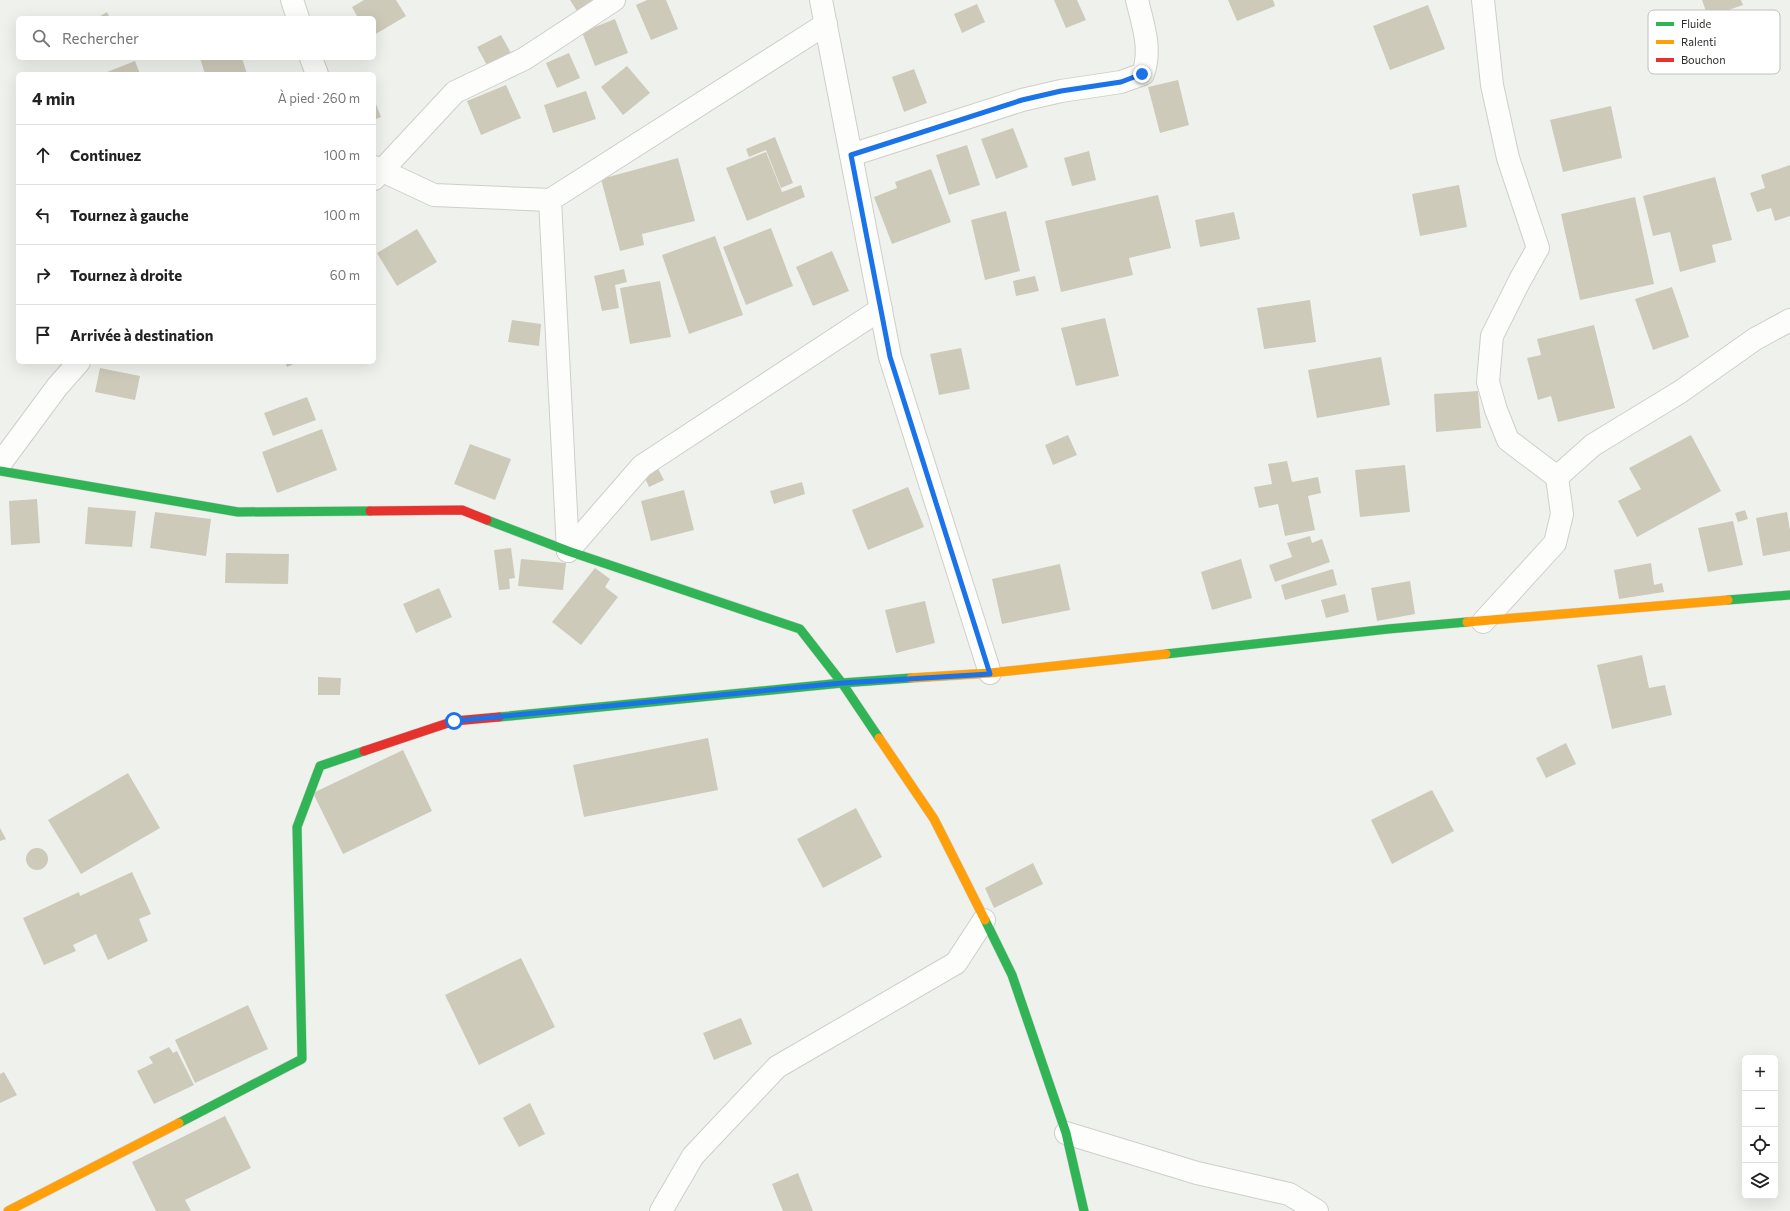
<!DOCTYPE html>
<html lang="fr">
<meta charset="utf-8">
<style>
body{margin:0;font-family:Commissioner,sans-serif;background:#f2f2f2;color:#222}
.controls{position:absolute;right:12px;bottom:12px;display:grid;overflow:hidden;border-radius:6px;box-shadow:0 4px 16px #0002}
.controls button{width:36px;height:36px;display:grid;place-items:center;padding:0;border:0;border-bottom:1px solid #e0e0e0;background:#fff;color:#222;font:20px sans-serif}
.stop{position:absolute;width:12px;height:12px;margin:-9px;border:3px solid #1a73e8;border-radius:50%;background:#fff}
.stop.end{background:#1a73e8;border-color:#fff;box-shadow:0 1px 4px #0008}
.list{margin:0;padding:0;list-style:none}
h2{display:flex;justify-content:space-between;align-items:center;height:52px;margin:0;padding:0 16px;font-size:17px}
h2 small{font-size:13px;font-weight:400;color:#767676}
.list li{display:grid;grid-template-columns:26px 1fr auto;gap:12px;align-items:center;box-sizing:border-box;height:60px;padding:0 16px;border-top:1px solid #e0e0e0}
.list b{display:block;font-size:15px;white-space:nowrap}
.list em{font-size:13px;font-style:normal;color:#767676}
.icon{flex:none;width:22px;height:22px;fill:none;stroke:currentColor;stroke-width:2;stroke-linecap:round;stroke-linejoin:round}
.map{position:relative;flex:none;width:1790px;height:1211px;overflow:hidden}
.search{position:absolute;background:#fff;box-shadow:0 4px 16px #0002;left:16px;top:16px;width:360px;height:44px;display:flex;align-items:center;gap:10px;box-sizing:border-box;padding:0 14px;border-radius:6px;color:#767676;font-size:15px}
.panel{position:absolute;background:#fff;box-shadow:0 4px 16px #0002;left:16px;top:72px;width:360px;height:292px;border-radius:6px}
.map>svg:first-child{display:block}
</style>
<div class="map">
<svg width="1790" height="1211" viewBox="0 0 1790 1211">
<rect width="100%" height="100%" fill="#eff2ec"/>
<g fill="#cdcaba">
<polygon points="364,0 396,0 406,16 374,35 374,18 358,18 352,7"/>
<polygon points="570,0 594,0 577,11"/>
<polygon points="647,0 666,0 678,29 651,40 636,5"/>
<polygon points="1054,0 1077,0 1086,20 1066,28"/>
<polygon points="1228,0 1273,0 1275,6 1237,21"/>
<polygon points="1702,0 1741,0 1743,5 1708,17"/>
<polygon points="977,4 985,22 962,33 954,14"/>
<polygon points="1428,5 1445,49 1390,70 1373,26"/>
<polygon points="107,12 110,18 97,18"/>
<polygon points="615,19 628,53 595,66 582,32"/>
<polygon points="501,35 512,55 488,67 477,47"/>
<polygon points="569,53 580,78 557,88 546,63"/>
<polygon points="200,58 242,58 247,74 205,74"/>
<polygon points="135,61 140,74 102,74"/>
<polygon points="627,66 650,93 623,115 601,87"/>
<polygon points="914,69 927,103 904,112 892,77"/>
<polygon points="1178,80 1189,125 1160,133 1148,87"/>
<polygon points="506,85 521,118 481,135 467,101"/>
<polygon points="586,91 596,119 553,133 544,105"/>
<polygon points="374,99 381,117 374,120"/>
<polygon points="1611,106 1622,158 1563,172 1550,120"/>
<polygon points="1013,128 1028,167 996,179 981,139"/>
<polygon points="775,137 793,183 781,188 766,150 749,157 746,149"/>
<polygon points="967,145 980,185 949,195 936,155"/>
<polygon points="1089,151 1096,180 1072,186 1064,158"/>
<polygon points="766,152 782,192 801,185 805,197 747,221 726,168"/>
<polygon points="678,158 695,221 642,234 644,245 620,251 601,179"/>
<polygon points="1790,165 1790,216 1775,221 1771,208 1757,212 1750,193 1765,188 1761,175"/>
<polygon points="931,169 951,222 892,244 874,197 897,188 895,182"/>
<polygon points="1715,177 1732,240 1712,245 1716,262 1680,272 1670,232 1653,236 1643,196"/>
<polygon points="1459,185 1467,227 1420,236 1412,194"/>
<polygon points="1158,195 1171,248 1129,258 1133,275 1061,292 1045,221"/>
<polygon points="1635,197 1654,284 1580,300 1561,214"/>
<polygon points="1006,211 1020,271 985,280 971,220"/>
<polygon points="1234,212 1240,239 1200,247 1195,220"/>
<polygon points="771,228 793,286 746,305 723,247"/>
<polygon points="417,229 437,262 397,286 377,253"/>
<polygon points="715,236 743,315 689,334 662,255"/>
<polygon points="832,251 849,291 813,306 796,267"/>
<polygon points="624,269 627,282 615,285 619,308 602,311 594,276"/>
<polygon points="1035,276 1039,291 1016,296 1013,281"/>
<polygon points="660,281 671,337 630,344 620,288"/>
<polygon points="1672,287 1689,337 1653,350 1635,299"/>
<polygon points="1310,300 1316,342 1264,349 1257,308"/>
<polygon points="1105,318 1119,376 1076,386 1061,328"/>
<polygon points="512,320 541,324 539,346 508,342"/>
<polygon points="1594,325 1615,408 1558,422 1551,396 1538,400 1527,358 1541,355 1537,339"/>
<polygon points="961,348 970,389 939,395 930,354"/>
<polygon points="1381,357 1390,405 1317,418 1308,370"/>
<polygon points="285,362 298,362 287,367"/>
<polygon points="100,368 140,376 135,400 95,392"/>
<polygon points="1478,391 1481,428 1436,432 1434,394"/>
<polygon points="307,397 316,420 273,436 264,413"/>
<polygon points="322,429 337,470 277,493 262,452"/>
<polygon points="1068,435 1077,455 1053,465 1045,445"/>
<polygon points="1691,435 1721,491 1637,537 1618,501 1641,489 1629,468"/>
<polygon points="470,444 511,459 495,500 454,484"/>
<polygon points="1287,461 1292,482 1318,477 1321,493 1308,496 1315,530 1285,536 1278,504 1259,508 1254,487 1272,484 1268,464"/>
<polygon points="656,465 664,480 649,487 642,472"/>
<polygon points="1405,465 1410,512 1360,517 1355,470"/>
<polygon points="802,482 805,494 774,504 770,491"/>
<polygon points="908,487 924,527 868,550 852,510"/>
<polygon points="684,490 694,530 651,541 641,501"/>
<polygon points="37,499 40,543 11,545 9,501"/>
<polygon points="88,507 136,511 132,547 85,544"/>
<polygon points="1745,510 1748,519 1738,522 1735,513"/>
<polygon points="155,512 211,519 206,556 150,548"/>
<polygon points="1787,512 1790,530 1790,551 1763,556 1756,518"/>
<polygon points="1733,521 1743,565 1708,572 1698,528"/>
<polygon points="1310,536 1312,543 1322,539 1330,562 1275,582 1269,565 1292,557 1287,543"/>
<polygon points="511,548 515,578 509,579 510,589 499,590 494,550"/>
<polygon points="226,553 289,554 288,584 225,583"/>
<polygon points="521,559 566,563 563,590 518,586"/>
<polygon points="1241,559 1252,598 1212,610 1201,572"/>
<polygon points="1651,563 1654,585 1662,583 1664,592 1619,599 1614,570"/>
<polygon points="1060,564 1070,610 1002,624 992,579"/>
<polygon points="595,568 610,579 605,587 618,597 581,645 552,622"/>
<polygon points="1333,569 1337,585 1285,600 1281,585"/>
<polygon points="1410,581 1415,614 1377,621 1371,588"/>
<polygon points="439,588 452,617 416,633 403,604"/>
<polygon points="1345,594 1349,612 1326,618 1321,600"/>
<polygon points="925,601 935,643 896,653 885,610"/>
<polygon points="1642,655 1649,688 1665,685 1672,715 1612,729 1597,665"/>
<polygon points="318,677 341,678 340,695 318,695"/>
<polygon points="708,738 718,790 584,817 573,765"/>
<polygon points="1566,743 1576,764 1546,778 1536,758"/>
<polygon points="403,750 432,811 343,854 313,793"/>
<polygon points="128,773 160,828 81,874 48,820"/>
<polygon points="1432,790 1454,831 1392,864 1371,820"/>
<polygon points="856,808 882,857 823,888 797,839"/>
<polygon points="0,828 6,839 0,841"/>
<circle cx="37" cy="859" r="11"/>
<polygon points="1033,863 1043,884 994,908 985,888"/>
<polygon points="132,872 151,914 139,919 148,941 108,960 96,934 73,945 76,951 44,965 23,918 79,892 80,896"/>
<polygon points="521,958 555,1027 479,1065 445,995"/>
<polygon points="248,1005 268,1049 195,1083 175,1040"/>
<polygon points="741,1018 752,1044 714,1060 703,1033"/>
<polygon points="169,1047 173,1053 177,1051 194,1085 154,1104 137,1071 153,1063 149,1057"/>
<polygon points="4,1072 17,1095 0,1103 0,1074"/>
<polygon points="530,1103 545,1134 519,1147 503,1118"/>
<polygon points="225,1116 251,1168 185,1200 191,1211 156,1211 132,1162"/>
<polygon points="798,1173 813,1211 783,1211 772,1184"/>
</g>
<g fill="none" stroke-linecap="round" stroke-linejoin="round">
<defs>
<g id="street">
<polyline points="292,0 298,18"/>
<polyline points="821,0 890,357 990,673"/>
<polyline points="1483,0 1492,85 1508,158 1538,248 1520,280 1492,336 1488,382 1496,410 1508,440 1557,477 1562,514 1555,543 1483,622"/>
<polyline points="311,58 317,74"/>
<path d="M851 155 1022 100 1061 91 1121 82 1143 74C1152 49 1143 25 1137 0"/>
<polyline points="374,167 434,195 550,200"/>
<polyline points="374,179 455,92 524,59 614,0"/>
<polyline points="0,464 57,387 79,362"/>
<polyline points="1557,477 1593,445 1680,392 1755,339 1790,320"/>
<polyline points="568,551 550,200 826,24"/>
<polyline points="568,551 642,466 881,309"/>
<polyline points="1066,1133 1197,1173 1289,1194 1317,1211"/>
<polyline points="661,1211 693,1156 777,1067 956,963 984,920"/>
</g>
<g id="fast">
<polyline points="0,471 238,512 370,511"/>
<polyline points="487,520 568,551 800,629 842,683 879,738"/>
<polyline points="1728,600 1790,595"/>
<polyline points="1166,654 1388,629 1467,622"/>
<polyline points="499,717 842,683 911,678"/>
<polyline points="985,920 1012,975 1066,1133 1084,1211"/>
<polyline points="179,1123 302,1059 297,827 320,766 364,751"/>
</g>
<g id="slow">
<polyline points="1467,622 1728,600"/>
<polyline points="911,678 990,673 1166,654"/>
<polyline points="879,738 934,819 985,920"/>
<polyline points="8,1211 179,1123"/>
</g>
<g id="jam">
<polyline points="370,511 462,510 487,520"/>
<polyline points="364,751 454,721 499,717"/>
</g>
</defs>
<use href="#street" stroke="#cdcfca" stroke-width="24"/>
<use href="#fast" stroke="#cdcfca" stroke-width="10"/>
<use href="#slow" stroke="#cdcfca" stroke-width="10"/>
<use href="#jam" stroke="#cdcfca" stroke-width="10"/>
<use href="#street" stroke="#fdfdfc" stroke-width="22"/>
<use href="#fast" stroke="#30b455" stroke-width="9"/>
<use href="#slow" stroke="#ff9f0a" stroke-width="9"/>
<use href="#jam" stroke="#e5322d" stroke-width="9"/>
</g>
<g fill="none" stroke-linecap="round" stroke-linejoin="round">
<polyline stroke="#1a73e8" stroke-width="5" points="454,721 842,683 990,674 890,357 851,155 1022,100 1061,91 1121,82 1142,74"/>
</g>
<rect x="1648" y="10" width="132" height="64" rx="6" fill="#fff" stroke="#bfc0be" stroke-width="1"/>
<rect x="1656" y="22" width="18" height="4" fill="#30b455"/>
<rect x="1656" y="40" width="18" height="4" fill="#ff9f0a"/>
<rect x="1656" y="58" width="18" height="4" fill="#e5322d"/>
<g font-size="11" fill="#2a2c27">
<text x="1681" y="28">Fluide</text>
<text x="1681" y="46">Ralenti</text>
<text x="1681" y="64">Bouchon</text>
</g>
</svg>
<div class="controls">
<button>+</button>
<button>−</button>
<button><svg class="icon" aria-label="locate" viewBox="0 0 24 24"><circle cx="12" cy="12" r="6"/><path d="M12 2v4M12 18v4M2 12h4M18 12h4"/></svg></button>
<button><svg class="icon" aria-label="layers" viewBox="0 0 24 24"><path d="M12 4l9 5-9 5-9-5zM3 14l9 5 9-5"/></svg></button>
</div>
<div class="stop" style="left:454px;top:721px"></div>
<div class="stop end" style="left:1142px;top:74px"></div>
<div class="search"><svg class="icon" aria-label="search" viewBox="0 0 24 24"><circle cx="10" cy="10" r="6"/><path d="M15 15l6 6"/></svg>Rechercher</div>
<section class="panel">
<h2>4 min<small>À pied · 260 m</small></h2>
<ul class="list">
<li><svg class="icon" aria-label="ahead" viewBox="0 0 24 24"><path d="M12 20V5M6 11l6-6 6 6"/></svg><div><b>Continuez</b></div><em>100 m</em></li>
<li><svg class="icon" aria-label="left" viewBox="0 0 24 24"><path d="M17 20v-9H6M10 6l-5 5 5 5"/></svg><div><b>Tournez à gauche</b></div><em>100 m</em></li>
<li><svg class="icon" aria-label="right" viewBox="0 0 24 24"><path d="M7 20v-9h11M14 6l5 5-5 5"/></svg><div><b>Tournez à droite</b></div><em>60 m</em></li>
<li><svg class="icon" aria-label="arrive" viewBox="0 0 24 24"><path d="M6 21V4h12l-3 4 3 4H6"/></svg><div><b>Arrivée à destination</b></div></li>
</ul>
</section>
</div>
